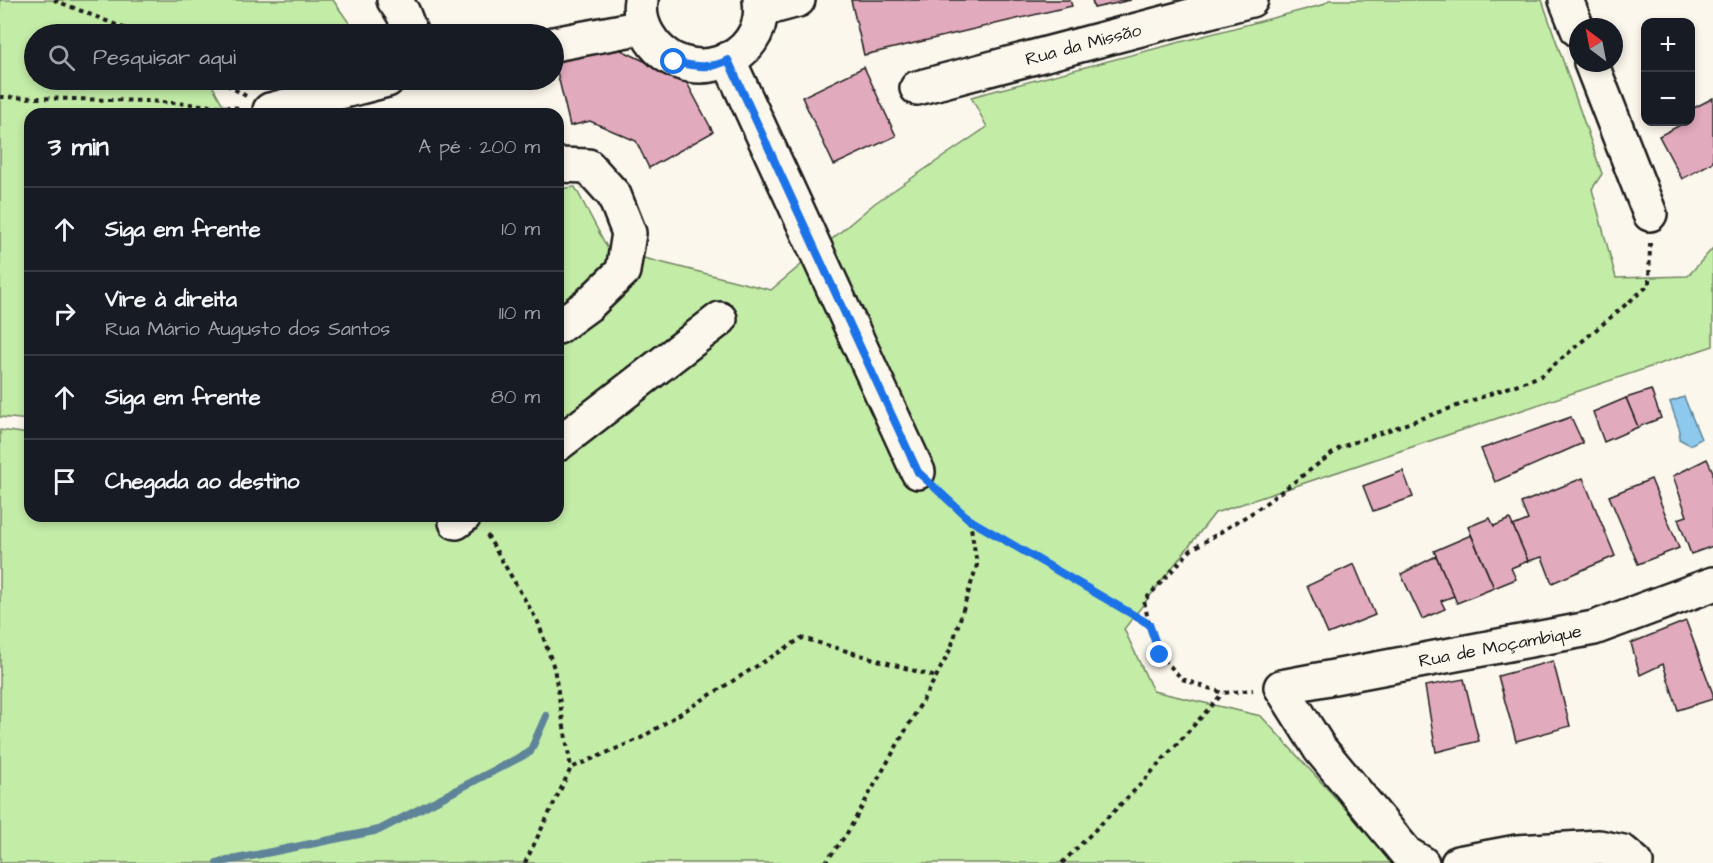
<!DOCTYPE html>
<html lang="pt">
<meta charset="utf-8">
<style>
body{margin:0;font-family:"Architects Daughter",sans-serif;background:#20242c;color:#f1f3f6}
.controls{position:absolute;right:18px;top:18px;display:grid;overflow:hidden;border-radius:12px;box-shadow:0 3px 9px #0003}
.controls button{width:54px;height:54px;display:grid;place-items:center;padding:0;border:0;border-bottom:2px solid #363941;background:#171b24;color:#f1f3f6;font:30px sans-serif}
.compass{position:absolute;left:1569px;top:18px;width:54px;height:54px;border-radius:50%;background:#171b24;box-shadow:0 3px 9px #0003;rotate:328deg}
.stop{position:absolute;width:18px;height:18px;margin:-14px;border:4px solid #1a73e8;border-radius:50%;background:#fff}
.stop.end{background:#1a73e8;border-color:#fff;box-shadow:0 2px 6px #0008}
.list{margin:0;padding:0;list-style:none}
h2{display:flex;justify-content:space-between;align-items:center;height:78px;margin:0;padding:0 24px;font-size:26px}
h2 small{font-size:20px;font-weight:400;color:#9ea1a6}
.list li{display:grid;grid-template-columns:39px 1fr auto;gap:18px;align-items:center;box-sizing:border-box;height:84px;padding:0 24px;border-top:2px solid #363941}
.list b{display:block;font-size:22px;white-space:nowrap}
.list p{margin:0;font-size:20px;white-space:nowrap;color:#9ea1a6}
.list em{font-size:20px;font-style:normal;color:#9ea1a6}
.icon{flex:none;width:33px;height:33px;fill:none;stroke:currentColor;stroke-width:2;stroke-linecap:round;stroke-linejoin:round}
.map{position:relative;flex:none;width:1713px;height:863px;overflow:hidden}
.search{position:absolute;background:#171b24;box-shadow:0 3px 9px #0003;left:24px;top:24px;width:540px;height:66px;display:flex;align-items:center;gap:15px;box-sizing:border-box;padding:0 21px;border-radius:33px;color:#9ea1a6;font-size:22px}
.panel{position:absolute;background:#171b24;box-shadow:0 3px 9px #0003;left:24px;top:108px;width:540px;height:414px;border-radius:18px}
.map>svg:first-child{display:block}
</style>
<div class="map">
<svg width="1713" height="863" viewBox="0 0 1713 863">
<rect width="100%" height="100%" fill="#fbf7ec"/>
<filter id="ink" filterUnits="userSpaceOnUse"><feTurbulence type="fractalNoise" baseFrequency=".0167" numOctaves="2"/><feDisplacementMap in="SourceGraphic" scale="12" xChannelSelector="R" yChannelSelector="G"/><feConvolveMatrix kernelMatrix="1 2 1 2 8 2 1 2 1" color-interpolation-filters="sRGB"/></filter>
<g filter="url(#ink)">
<g fill="#c3eca7" stroke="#708462" stroke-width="1.5">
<polygon points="0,0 333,0 357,34 34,34 34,80 233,80 212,85 228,114 30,114 30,420 0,417"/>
<polygon points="1329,0 1542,0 1602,174 1592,189 1616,278 1688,276 1713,248 1713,346 1215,513 1124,629 1153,691 1261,716 1395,863 0,863 0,430 30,434 30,516 558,516 558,189 575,187 608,249 771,290 875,203 987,127 971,97 1322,5"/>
</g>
<polygon fill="#8cc9ed" stroke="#5f8499" stroke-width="1.5" points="1684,397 1701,439 1690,445 1679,439 1680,431 1670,402"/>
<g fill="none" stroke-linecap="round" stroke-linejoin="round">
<polyline stroke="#5f8499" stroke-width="8" points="217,863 379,830 530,752 546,716"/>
</g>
<g fill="#e2aabd" stroke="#1c1c1c" stroke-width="1.5">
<polygon points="851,0 1070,0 1072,6 864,55"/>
<polygon points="1092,0 1131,0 1094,8"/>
<polygon points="617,48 686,81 713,132 649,168 636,141 590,121 570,126 554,59"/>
<polygon points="864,67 896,136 834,165 802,97"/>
<polygon points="1713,98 1713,162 1682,179 1659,136 1686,122 1690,122 1690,110"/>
<polygon points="1651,390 1661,418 1638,427 1626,398"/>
<polygon points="1626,398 1638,427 1604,442 1593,412"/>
<polygon points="1571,417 1583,443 1495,482 1481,449"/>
<polygon points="1707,459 1713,472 1713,546 1691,554 1678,519 1687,516 1673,476"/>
<polygon points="1403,471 1413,497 1373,511 1363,486"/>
<polygon points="1583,478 1615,556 1552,583 1542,557 1528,561 1513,526 1528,520 1521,503"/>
<polygon points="1651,479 1679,548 1638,564 1609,496"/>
<polygon points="1490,518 1494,526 1510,519 1528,561 1511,568 1516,579 1494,588 1468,527"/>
<polygon points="1471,535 1494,588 1457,603 1434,551"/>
<polygon points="1436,556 1454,596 1441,601 1445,609 1422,619 1401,574"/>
<polygon points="1354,564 1375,615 1328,634 1307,586"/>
<polygon points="1686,621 1713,694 1713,699 1678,710 1663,664 1640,675 1631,643"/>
<polygon points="1553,661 1570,726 1516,741 1498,676"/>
<polygon points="1464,679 1479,741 1436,752 1425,686"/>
</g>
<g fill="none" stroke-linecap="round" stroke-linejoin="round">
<defs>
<g id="minor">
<polyline points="394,0 403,13 411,34"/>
<path d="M641 0C639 12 642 25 648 35 681 92 769 64 760 0"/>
<polyline points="1566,0 1578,30"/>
<polyline points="761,10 798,0"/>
<polyline points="554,44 643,27"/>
<polyline points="728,59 918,472"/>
<polyline points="1591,63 1650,214"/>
<path id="s1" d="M917 88 1251 0"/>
<polyline points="272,114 270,110 387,80"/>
<polyline points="558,165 588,166 614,195 629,233 623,271 588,305 558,327"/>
<polyline points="558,444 720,319"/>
<polyline points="456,522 464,516"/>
<path id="s2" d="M1422 863 1407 854 1320 749 1281 687 1594 628 1713 584"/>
<polyline points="1458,863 1517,852 1599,847 1623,852 1636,863"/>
</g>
</defs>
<use href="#minor" stroke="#1c1c1c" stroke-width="38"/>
<g stroke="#1c1c1c" stroke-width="4" stroke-dasharray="4.5 4.5" stroke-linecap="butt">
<polyline points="54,0 139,34"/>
<polyline points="219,80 246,96"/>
<polyline points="0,97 148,101 242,108"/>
<polyline points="939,491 970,520 1149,624 1160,655 1182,679 1223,693 1253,690"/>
<polyline points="487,535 538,622 554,668 571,768"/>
<polyline points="1149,624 1144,601 1191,550 1255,511 1341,447 1541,376 1649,285 1650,243"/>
<polyline points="525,863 571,768 641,738 802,638 936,677"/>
<polyline points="825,863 846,835 936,677 951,648 977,565 970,521"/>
<polyline points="1062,863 1139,786 1223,693"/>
</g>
<use href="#minor" stroke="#fbf7ec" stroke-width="33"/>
</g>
</g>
<g fill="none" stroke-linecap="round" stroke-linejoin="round" filter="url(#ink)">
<path stroke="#1a73e8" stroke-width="8" d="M674 62C693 66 711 70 728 60L918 472 970 520 1149 624 1160 655"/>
</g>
<g text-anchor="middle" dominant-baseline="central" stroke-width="5" stroke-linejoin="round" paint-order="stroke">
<g font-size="18" fill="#1c1c1c" stroke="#fbf7ec">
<text stroke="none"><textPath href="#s1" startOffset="172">Rua da Missão</textPath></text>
<text stroke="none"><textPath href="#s2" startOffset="450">Rua de Moçambique</textPath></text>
</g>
</g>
</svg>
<div class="controls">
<button>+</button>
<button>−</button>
</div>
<svg class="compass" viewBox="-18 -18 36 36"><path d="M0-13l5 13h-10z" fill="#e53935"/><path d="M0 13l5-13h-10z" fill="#9ea1a6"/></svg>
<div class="stop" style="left:674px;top:62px"></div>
<div class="stop end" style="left:1160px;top:655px"></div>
<div class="search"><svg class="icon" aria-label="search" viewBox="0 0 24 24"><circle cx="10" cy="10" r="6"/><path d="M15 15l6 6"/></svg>Pesquisar aqui</div>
<section class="panel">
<h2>3 min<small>A pé · 200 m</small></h2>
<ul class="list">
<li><svg class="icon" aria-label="ahead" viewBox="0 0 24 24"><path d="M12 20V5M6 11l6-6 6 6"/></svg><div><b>Siga em frente</b></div><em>10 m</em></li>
<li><svg class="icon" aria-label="right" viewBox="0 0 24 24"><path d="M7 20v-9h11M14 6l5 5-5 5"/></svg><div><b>Vire à direita</b><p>Rua Mário Augusto dos Santos</p></div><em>110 m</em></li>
<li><svg class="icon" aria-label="ahead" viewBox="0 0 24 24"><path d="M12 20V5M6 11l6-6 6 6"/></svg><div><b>Siga em frente</b></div><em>80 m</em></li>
<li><svg class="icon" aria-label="arrive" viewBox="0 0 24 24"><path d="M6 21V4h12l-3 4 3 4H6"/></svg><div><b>Chegada ao destino</b></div></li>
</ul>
</section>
</div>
